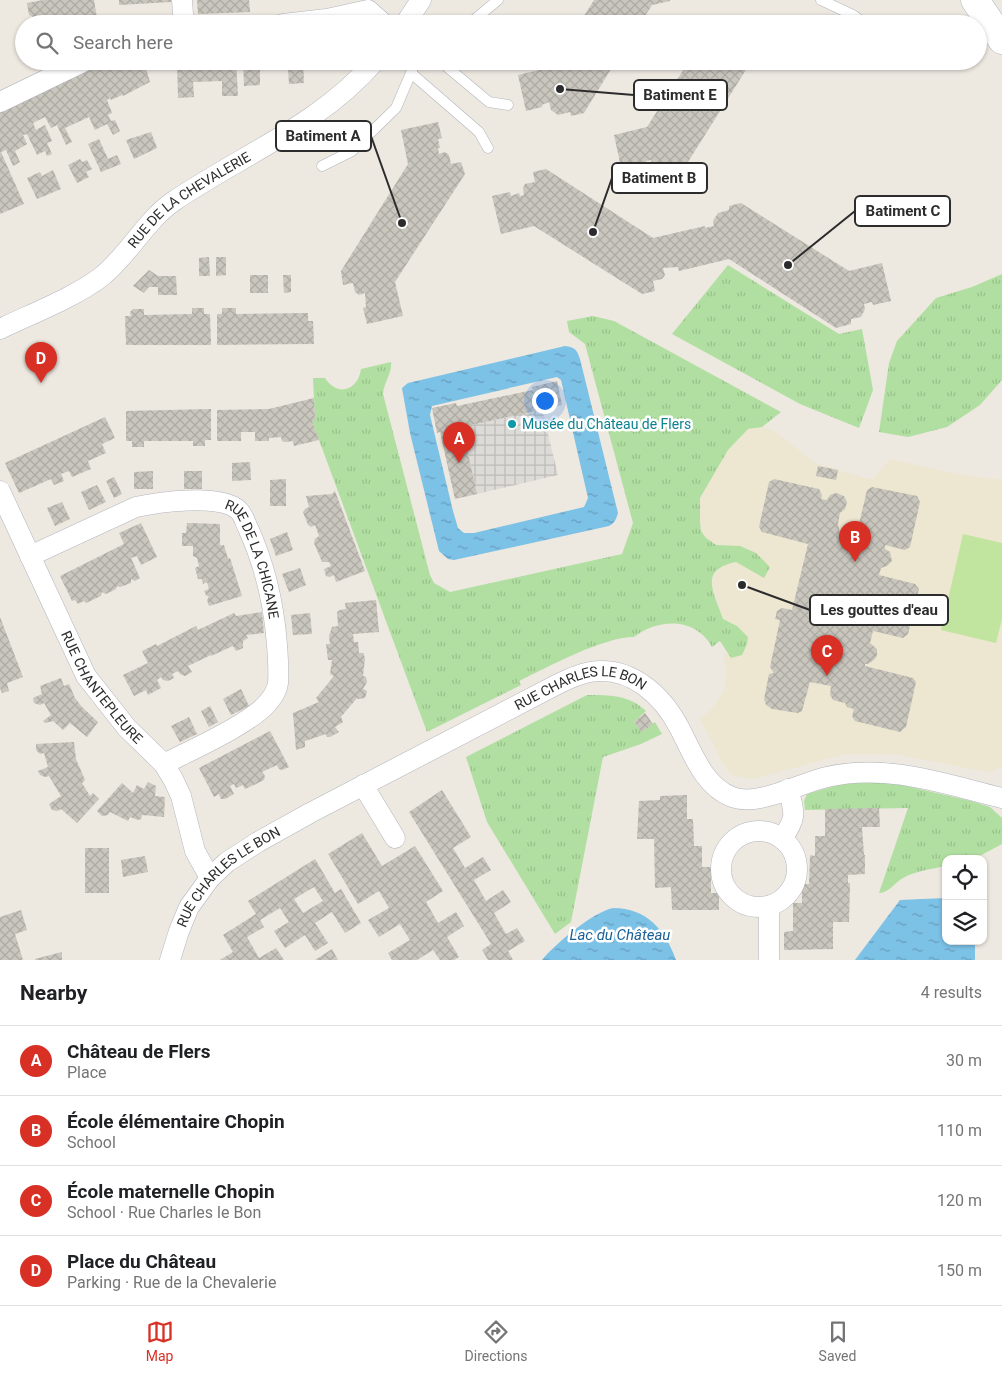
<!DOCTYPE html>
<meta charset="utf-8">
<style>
body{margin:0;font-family:Roboto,sans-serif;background:#f6f6f6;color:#202124}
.controls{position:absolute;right:15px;bottom:15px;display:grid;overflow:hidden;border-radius:10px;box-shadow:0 1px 4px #0004}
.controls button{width:45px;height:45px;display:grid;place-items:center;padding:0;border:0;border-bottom:1px solid #e0e0e0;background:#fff;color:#202124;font:25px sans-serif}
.you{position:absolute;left:544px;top:400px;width:18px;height:18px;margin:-12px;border:4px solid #fff;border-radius:50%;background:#1a73e8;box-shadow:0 0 0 8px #1a73e833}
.badge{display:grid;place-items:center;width:32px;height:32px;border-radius:50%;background:#d93025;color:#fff;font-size:16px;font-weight:700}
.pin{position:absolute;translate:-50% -41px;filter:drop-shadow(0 1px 2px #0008)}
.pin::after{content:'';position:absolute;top:26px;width:18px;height:15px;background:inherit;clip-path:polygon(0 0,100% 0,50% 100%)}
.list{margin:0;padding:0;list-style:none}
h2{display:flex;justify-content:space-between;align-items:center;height:65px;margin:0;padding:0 20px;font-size:21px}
h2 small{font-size:16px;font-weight:400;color:#757577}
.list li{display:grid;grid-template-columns:32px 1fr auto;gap:15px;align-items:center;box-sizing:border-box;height:70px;padding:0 20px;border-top:1px solid #e0e0e0}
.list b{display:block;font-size:19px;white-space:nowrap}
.list p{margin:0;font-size:16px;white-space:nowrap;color:#757577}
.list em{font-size:16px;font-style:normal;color:#757577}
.icon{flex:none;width:28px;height:28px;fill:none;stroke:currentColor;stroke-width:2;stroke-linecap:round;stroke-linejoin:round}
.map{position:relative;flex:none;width:1002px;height:960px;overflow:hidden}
.search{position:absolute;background:#fff;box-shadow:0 1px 4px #0004;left:15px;right:15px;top:15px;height:55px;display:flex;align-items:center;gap:12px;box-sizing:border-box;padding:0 18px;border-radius:28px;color:#757577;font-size:19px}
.sheet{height:345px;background:#fff}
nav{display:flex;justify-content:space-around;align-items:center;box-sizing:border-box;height:70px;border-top:1px solid #e0e0e0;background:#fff;font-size:14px;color:#757577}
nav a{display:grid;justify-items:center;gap:2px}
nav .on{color:#d93025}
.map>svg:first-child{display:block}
</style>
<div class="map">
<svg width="1002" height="960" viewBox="0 0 1002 960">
<defs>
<pattern id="grass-tufts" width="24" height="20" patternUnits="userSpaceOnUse" patternTransform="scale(1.25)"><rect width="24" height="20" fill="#b1dfa1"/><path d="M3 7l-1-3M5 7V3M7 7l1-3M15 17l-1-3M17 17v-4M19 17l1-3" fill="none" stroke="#98c08b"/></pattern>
<pattern id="plaza-grid" width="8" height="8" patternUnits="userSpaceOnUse" patternTransform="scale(1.25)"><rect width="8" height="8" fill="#dddbd7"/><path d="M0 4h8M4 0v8" fill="none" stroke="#bebcb9"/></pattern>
<pattern id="water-ripples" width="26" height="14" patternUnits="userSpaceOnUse" patternTransform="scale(1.25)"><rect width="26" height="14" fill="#7cc1e6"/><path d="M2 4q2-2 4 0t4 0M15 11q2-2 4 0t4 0" fill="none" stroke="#669dbb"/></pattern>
<pattern id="building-cross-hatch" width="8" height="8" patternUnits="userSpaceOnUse" patternTransform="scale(1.25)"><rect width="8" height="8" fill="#c9c6be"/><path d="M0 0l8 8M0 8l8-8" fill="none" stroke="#adaaa3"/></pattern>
</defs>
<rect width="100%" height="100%" fill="#ede8e0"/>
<polygon fill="#ede6d1" points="762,427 776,432 815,463 872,480 890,459 956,474 1002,480 1002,767 988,772 899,755 879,754 845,754 753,779 731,775 725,767 700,718 711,710 724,691 727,670 723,654 728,654 731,658 737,626 723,619 711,583 714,574 724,565 736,562 764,578 756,553 740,546 716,545 706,538 701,531 700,522 700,498 728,450 748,429"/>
<g fill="url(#grass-tufts)">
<polygon points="728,265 839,334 862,329 873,390 859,428 800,404 672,334"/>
<polygon points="1002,274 1002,380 980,405 947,427 908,437 879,432 889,363 897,341 936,298 972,287"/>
<path d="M593 316 614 321 781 412 762 427 748 429 728 450 700 498V522L701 531 706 538 716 545 740 546 756 553 770 567 764 578 736 562C698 570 714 592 723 619L737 626 748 637 747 644 742 655 731 658 720 641 712 647C696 617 658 618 634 637 603 637 548 667 519 681L521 685 427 732 312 421 315 420 313 378H325C337 397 358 391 361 369L391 362C392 374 384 382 383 394L430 575 434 583 450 592 622 554 633 523 585 344 569 332 567 321Z"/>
<path d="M587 695C609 695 630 695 646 711L634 722 642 732 655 722 662 734 641 744 603 757 571 922 555 934 487 822 466 757Z"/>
<path d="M859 782 886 783 902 785 971 801 990 807 1002 818V844L974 859H946V866C931 869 916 871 903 878 894 883 889 893 879 893L908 808 805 810 804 801 807 794 841 784Z"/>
</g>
<polygon fill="#c1e59e" points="963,534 1002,543 1002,619 996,643 941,630"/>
<polygon fill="url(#plaza-grid)" points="542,409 558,475 477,494 462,427"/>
<g fill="url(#water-ripples)" fill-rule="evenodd">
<path d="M565 346C575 347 577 350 580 359L618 513C616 519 615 523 609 526L454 560 448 559 439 551 410 433 402 388 408 383ZM557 377 561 380 588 498 584 507 474 533H464L458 528 453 511 430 415 432 406Z"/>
<polygon points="946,898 946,941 975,941 975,960 855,960 900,900"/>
<path d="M613 908C647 908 665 930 676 960H542C555 944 593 912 613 908Z"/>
</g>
<g fill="url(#building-cross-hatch)" fill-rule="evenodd">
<polygon points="43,0 94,0 98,24 33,24 32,16 29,15 27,3"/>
<polygon points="119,0 171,0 171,2 119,5"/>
<polygon points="197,0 249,0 250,12 198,14"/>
<polygon points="594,0 670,0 670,1 652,5 640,24 579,24"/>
<polygon points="728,17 730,24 713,24 716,19"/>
<polygon points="774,20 775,24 762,24 762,23"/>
<polygon points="93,61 136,61 137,63 144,61 150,82 123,96 122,95 111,100 110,98 107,100 112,113 108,115 111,121 115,120 120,131 113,135 107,124 95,130 89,117 65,128 72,142 66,145 57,125 51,128 45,117 33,123 36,130 45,125 52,141 47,143 52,154 47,156 45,151 37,155 27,134 23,135 27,144 15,151 20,162 13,166 6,150 1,152 24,204 0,214 0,106"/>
<polygon points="177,61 236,61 238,96 222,96 222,81 193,82 194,97 178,98"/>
<polygon points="243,61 303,61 304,83 289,84 288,68 260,70 260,85 244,86"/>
<polygon points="555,61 616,61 584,113 571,116 570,112 558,115 551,110 549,102 542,105 542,107 526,111 518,75 552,67"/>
<polygon points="689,61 760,62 749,65 681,173 668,176 666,166 657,169 652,166 651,160 646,161 647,164 638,166 638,168 622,172 614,135 647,127"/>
<polygon points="438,122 442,138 438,139 440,148 438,148 439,154 445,152 449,155 451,164 461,162 465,174 395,282 403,316 367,324 363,308 366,307 365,293 359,295 355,292 353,283 343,285 341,271 408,164 401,130"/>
<polygon points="151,132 157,148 134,159 126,140"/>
<polygon points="99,139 108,159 117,155 121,164 101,172 88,144"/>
<polygon points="80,159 82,162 87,160 92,169 86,172 89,177 77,183 68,165"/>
<polygon points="546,169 653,238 705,226 705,228 714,226 713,221 718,213 729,210 729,206 741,203 849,271 882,263 891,301 873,305 872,302 864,304 865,309 861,317 851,319 851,324 836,328 729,259 679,271 678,267 663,268 665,275 662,279 653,281 655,291 642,294 534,226 501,234 492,196 510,192 511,196 519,193 520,196 524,195 523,188 525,184 535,182 533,172"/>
<polygon points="53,170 61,189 37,199 27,178 40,172 42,176"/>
<polygon points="209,257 210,276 199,276 199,258"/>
<polygon points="216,257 226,257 226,275 216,276"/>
<polygon points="149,270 158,276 176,276 177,295 158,295 158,287 149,287 144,293 133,286"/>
<rect x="250" y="275" width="18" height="18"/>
<polygon points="283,275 291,275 291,292 284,293"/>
<polygon points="192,308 204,308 204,314 210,314 211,345 126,345 125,316 131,316 130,312 133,309 144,309 144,315 192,314"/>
<polygon points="222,308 236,308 236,314 308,313 308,321 313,321 314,344 217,345 217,314 222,314"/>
<polygon points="557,381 562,405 462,427 477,494 455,499 440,432 437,433 432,408 456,403 457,406 533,390 532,387"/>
<polygon points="314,398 315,421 312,421 319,440 294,446 293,441 285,442 282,441 281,437 269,438 269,441 255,441 255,432 241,432 241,441 217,441 217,410 269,409"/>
<polygon points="211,409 211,440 205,440 205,446 193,446 193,441 144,441 144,447 132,447 132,441 126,441 126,411"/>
<polygon points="105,417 115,438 102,444 106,453 88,461 91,469 72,477 69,471 61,474 64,481 54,485 51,479 19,493 5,463"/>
<polygon points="250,462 251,480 232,481 232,463"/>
<polygon points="818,466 838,470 836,480 816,476"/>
<polygon points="153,471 153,489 134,489 134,472"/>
<rect x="184" y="471" width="18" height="18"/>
<polygon points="114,477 122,494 114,498 106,481"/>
<polygon points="286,479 286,506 270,506 270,480"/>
<polygon points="774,479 819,489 822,495 821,499 827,500 830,495 836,493 844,496 847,502 845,509 840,513 838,524 840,534 856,537 867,490 872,487 917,496 920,502 910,547 905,550 885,545 885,549 890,552 892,561 887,566 881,568 879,575 915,584 919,589 908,634 903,638 873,631 870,643 877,649 877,655 875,659 868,664 865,664 865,666 913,678 916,682 906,727 900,732 855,721 852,716 854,709 847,707 845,703 833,700 830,695 831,686 810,682 802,711 798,713 772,709 766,705 764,699 769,674 774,673 770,667 780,620 775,619 777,611 782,608 792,610 808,544 762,532 759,527 769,482"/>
<polygon points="97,485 106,502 89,510 81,492"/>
<polygon points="335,491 365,571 336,582 334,575 330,577 326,576 324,569 331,566 329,562 322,562 314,543 315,539 319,536 315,525 311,527 308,525 303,512 305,509 309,507 306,496 332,494"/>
<polygon points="62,502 70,519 55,526 47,508"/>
<polygon points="141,523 157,557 141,565 137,556 131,558 140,578 135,581 131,579 131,583 120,587 117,586 116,589 106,594 102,592 101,596 86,603 84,601 78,604 75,600 72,601 60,576 124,544 119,533"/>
<polygon points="187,523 220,524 220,545 224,545 228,559 230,558 242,596 209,606 207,600 209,597 206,595 204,591 209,589 207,582 203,584 202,579 198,579 195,568 199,566 197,558 193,556 193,546 182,546 182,533 186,533"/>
<polygon points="287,532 293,550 276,556 270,539"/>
<polygon points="300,568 306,585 289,592 282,574"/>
<polygon points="376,600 379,632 353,634 354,642 358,642 359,653 363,653 365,658 363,676 366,677 367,682 363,689 367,691 365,698 358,699 357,698 341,717 343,722 335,727 339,732 330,737 327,737 326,734 305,741 305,747 296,750 293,713 319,702 316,698 334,676 330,674 332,660 328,660 326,644 330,644 329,636 332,627 338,626 337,612 340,610 346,609 345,603"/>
<polygon points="262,612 264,633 246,635 248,638 243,641 243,648 236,651 233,646 211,656 211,655 188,666 192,672 185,676 180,674 178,671 172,674 174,678 168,681 163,680 161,677 157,680 161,688 148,695 146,690 134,696 123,675 148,663 142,651 156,644 157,646 196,626 198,630 234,613 236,616"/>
<polygon points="310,613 312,634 293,635 291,615"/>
<polygon points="0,617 23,677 7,683 9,691 2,693 0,688"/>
<polygon points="61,678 64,686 69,684 75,698 82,707 98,722 87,737 70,723 63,730 53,721 45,723 43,721 51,715 44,703 40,705 34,703 33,698 42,694 40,686"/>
<polygon points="241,689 249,706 231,715 223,699"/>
<polygon points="210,706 218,722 209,727 201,711"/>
<polygon points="645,713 653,724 642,732 634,722"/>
<polygon points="189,717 197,734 180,742 171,726"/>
<polygon points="270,731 289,767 282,770 279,769 277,765 262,772 265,776 264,780 256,784 245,789 243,785 236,788 234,784 230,786 234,794 225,799 221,799 219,794 214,797 199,768"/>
<polygon points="74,742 76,759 85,780 82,783 90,796 93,793 99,799 77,823 61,809 57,811 52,810 49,804 61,796 49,776 45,777 40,775 38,771 48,767 44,753 40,754 36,750 36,744"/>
<polygon points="148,782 156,786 155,796 165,797 164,817 142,815 141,819 138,820 130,817 128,821 110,812 108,815 102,816 97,811 122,783 133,793 137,785 144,789"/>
<polygon points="442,790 471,837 453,848 465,868 483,857 491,870 474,880 486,901 503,890 511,902 494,913 506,934 517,928 525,941 508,951 513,960 488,960 482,950 491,944 409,812"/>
<polygon points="687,795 687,819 693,819 694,846 702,846 702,867 711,867 711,893 719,893 719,910 672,910 671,887 655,888 654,839 637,839 639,801 660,800 660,796"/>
<polygon points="879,808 880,827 862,827 864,855 865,855 865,874 848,875 848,883 850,883 849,922 833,922 833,949 784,950 784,932 793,931 793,903 802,903 802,884 809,884 810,855 815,856 815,836 825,836 825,809"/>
<polygon points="362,833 382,866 415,846 443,891 426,902 438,923 456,912 464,926 447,937 459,957 454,960 440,960 433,950 417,960 392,960 388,953 410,940 400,924 379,937 368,920 389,908 379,891 358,904 328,854"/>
<rect x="85" y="848" width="24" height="45"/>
<polygon points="145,856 148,872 123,877 121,860"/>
<path d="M315 859 335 893 341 889 361 923 345 933 332 912 315 923 328 943 315 951 305 935 285 948 274 931 289 922 280 908 260 920 264 927 247 937 259 958 276 948 284 960H220L233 952 223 935 256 914 248 901ZM314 887 323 901 303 913 294 899Z"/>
<polygon points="21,910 27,930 15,934 23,960 0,960 0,917"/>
<polygon points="332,949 338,960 315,960"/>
<polygon points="62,952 62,960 35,960 35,959"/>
</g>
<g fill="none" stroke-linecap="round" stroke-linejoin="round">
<defs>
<g id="lane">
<polyline points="821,0 853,15 865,24"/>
<polyline points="469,24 498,0"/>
<polyline points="440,61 489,102 508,105"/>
<polyline points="411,73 479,132 488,148"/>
<polyline points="322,166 352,151 396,108 416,61"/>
</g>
<g id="street">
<polyline points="182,0 183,14 186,24"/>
<polyline points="283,24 327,19 368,10 384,24"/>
<polyline points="405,24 421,0"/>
<polyline points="0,102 85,61"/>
<path id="s1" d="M0 329C31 314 75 297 101 277 129 255 145 221 174 201 242 155 321 124 375 61"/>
<path id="s2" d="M0 491 86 676 127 728 164 764 173 779 181 796 195 851 210 878"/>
<path id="s3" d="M30 556 136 507C159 502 217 494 237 509 243 513 245 522 248 528 265 565 274 605 277 645 278 658 279 671 278 683 277 690 274 695 270 700 255 722 189 751 164 764"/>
<polyline points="363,785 395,838"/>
<circle cx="759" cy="869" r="38"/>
<path d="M782 839C797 817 795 814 788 789"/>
<polyline points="769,958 769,906"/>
<path id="s4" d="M170 960 179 931 189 907 210 878 227 862 258 842 310 813 558 684C568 679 579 674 590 672 631 665 663 696 680 729 693 754 704 786 732 797 758 807 800 783 827 777 886 763 944 784 1002 798"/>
</g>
<polyline id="secondary" points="975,0 1002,40"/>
</defs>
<use href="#lane" stroke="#b3b5be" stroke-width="11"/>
<use href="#street" stroke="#b3b5be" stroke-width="21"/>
<use href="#secondary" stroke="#b3b5be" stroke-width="29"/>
<use href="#lane" stroke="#fff" stroke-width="10"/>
<use href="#street" stroke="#fff" stroke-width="20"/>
<use href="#secondary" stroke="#fff" stroke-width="28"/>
</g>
<circle fill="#0f9aa8" stroke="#fff" stroke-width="2" cx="512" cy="424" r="5"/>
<g text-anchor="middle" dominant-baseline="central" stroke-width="5" stroke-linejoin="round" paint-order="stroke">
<g font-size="14" fill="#2c2c2c" stroke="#fff">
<text stroke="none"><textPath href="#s1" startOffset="232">RUE DE LA CHEVALERIE</textPath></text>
<text stroke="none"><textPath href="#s3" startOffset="272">RUE DE LA CHICANE</textPath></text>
<text stroke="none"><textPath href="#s2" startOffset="222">RUE CHANTEPLEURE</textPath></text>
<text stroke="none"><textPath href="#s4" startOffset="514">RUE CHARLES LE BON</textPath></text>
<text stroke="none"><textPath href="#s4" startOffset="106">RUE CHARLES LE BON</textPath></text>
</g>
<g font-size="14" fill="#0d838f" stroke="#fff" text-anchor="start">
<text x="522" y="424">Musée du Château de Flers</text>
</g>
<g font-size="15" font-style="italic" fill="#185f95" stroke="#fff">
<text x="620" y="935">Lac du Château</text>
</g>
</g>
<path fill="none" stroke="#2c2c2c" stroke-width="2" d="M560 89L634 95M402 223L371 136M593 232L612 178M788 265L855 211M742 585L810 610"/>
<g fill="#2c2c2c" stroke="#fff" stroke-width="2">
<circle cx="560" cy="89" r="5"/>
<circle cx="402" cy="223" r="5"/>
<circle cx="593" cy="232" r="5"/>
<circle cx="788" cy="265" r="5"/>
<circle cx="742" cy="585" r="5"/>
</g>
<g fill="#fff" stroke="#2c2c2c" stroke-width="2">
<rect x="634" y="80" width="93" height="30" rx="5"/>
<rect x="276" y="121" width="95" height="30" rx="5"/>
<rect x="612" y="163" width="95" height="30" rx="5"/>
<rect x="855" y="196" width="95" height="30" rx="5"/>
<rect x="810" y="595" width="138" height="30" rx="5"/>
</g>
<g font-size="15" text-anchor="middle" font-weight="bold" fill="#2c2c2c">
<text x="680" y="100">Batiment E</text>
<text x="323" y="141">Batiment A</text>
<text x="659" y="183">Batiment B</text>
<text x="903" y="216">Batiment C</text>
<text x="879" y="615">Les gouttes d'eau</text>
</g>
</svg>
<div class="controls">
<button><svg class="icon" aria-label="locate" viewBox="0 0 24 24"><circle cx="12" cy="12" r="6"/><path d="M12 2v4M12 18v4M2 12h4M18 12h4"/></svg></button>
<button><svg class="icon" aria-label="layers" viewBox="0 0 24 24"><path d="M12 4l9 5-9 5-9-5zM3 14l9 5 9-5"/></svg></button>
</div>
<div class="you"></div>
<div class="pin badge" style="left:459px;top:463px">A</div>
<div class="pin badge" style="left:855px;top:562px">B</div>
<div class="pin badge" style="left:827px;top:676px">C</div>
<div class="pin badge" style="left:41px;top:383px">D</div>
<div class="search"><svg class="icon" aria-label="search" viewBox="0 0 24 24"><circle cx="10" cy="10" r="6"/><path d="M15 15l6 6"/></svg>Search here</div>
</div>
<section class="sheet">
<h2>Nearby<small>4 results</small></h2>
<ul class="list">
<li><span class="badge">A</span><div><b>Château de Flers</b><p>Place</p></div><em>30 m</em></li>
<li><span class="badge">B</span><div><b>École élémentaire Chopin</b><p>School</p></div><em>110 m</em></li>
<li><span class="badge">C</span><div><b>École maternelle Chopin</b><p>School · Rue Charles le Bon</p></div><em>120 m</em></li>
<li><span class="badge">D</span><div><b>Place du Château</b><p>Parking · Rue de la Chevalerie</p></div><em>150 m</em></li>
</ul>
</section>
<nav>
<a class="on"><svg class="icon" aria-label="map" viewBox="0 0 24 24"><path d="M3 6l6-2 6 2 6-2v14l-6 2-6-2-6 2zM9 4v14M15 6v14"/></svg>Map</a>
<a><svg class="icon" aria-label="directions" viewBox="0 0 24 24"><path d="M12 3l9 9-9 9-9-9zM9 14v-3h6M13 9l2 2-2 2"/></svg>Directions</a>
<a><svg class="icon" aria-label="saved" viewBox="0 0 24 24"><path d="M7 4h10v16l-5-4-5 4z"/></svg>Saved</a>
</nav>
